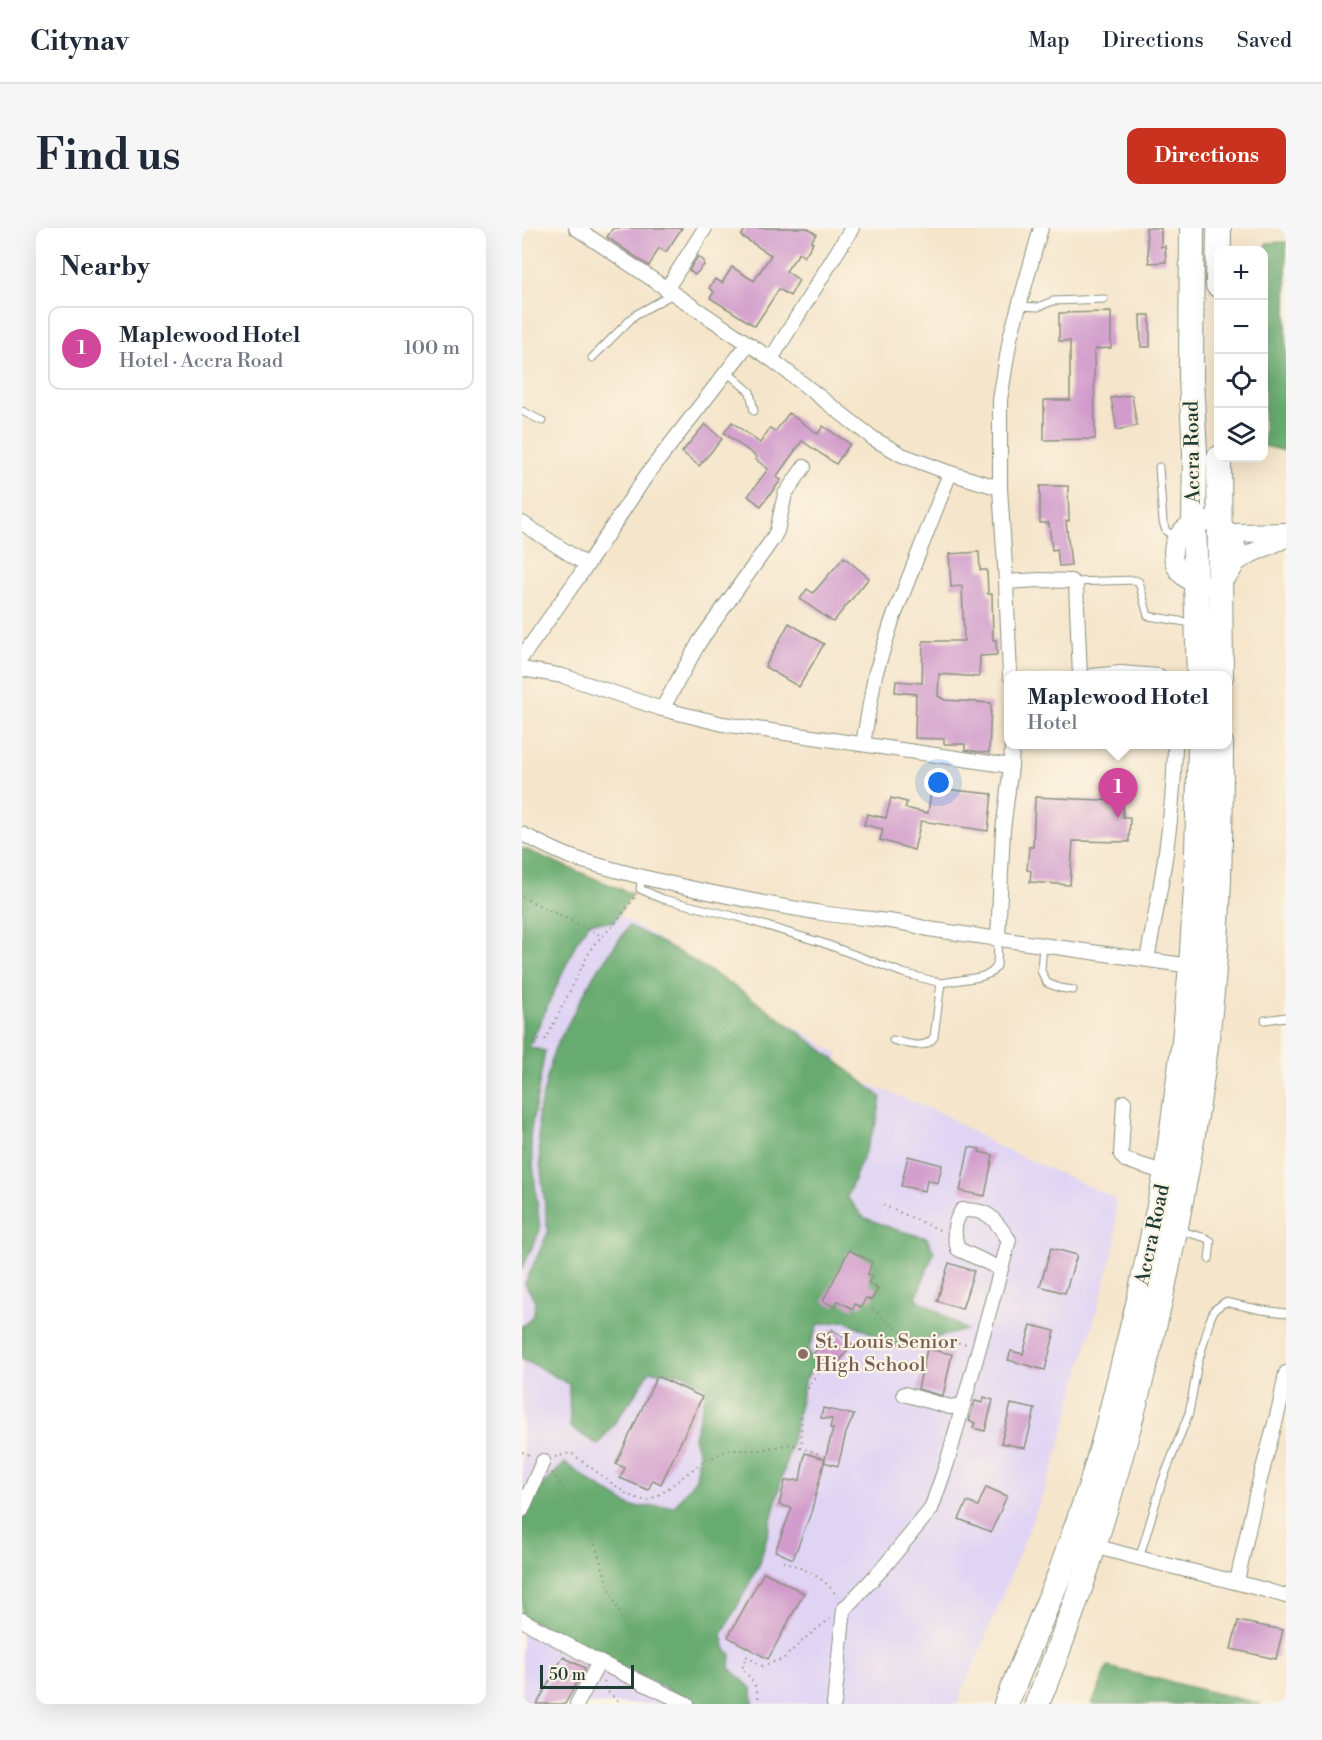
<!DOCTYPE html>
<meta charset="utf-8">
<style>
body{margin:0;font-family:"Libre Bodoni",serif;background:#f6f6f7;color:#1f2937}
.controls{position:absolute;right:18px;top:18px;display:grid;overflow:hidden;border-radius:12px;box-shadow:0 6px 24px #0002}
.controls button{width:54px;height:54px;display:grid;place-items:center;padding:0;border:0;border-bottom:2px solid #e0e1e3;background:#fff;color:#1f2937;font:30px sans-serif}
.scale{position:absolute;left:18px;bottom:15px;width:94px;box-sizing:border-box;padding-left:6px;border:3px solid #1f3d34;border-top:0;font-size:16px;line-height:21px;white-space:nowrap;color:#1f3d34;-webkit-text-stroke:4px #fcf5e5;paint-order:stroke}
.you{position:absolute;left:417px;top:555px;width:21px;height:21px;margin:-15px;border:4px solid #fff;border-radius:50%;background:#1a73e8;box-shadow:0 0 0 9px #1a73e833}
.badge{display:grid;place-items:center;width:39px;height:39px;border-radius:50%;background:#c8321e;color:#fff;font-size:20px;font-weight:700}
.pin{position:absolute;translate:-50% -50px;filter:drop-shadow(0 2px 3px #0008)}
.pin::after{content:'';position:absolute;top:32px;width:21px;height:18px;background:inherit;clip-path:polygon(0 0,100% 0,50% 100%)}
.popup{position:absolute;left:482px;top:443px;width:228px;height:78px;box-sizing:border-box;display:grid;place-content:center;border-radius:12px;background:#fff;filter:drop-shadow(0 2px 4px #0005);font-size:20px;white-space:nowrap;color:#747a83}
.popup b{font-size:22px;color:#1f2937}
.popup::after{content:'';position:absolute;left:50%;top:100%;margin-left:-12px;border:12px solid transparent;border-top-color:#fff}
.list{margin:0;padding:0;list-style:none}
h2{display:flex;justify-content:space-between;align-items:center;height:78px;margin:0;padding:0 24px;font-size:26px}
h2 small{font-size:20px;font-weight:400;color:#747a83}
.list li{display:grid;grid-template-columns:39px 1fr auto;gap:18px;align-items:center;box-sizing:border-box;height:84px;margin:0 12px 12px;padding:0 12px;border:2px solid #e0e1e3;border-radius:12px}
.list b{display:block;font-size:22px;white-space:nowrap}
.list p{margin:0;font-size:20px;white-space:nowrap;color:#747a83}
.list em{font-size:20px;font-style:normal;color:#747a83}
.icon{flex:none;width:33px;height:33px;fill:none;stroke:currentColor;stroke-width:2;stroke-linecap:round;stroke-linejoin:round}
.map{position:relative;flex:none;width:764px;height:1476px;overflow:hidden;border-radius:12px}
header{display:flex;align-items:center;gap:36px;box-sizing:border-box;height:84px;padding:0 30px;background:#fff;border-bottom:2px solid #e0e1e3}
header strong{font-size:28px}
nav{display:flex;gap:33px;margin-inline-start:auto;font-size:21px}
.intro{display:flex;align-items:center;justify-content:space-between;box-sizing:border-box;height:144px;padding:0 36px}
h1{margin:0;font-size:42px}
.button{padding:15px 27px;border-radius:12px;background:#c8321e;color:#fff;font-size:21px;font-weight:700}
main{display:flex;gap:36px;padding:0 36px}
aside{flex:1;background:#fff;border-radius:12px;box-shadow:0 6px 24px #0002}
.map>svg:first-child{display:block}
</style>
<header>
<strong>Citynav</strong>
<nav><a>Map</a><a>Directions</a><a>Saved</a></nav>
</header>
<div class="intro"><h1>Find us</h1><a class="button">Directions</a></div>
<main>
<aside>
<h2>Nearby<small></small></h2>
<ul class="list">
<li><span class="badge" style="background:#d1479c">1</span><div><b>Maplewood Hotel</b><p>Hotel · Accra Road</p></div><em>100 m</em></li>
</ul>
</aside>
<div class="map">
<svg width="764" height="1476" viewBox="0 0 764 1476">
<rect width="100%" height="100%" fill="#fcf5e5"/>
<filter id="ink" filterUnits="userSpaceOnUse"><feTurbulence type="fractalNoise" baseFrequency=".0167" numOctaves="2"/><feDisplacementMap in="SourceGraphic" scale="12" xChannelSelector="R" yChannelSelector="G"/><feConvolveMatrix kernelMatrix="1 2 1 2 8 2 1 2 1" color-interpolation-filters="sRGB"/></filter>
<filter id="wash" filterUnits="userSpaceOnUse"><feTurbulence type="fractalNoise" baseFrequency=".008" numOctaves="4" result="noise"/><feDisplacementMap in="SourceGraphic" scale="24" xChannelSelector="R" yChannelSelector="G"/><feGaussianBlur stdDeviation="1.35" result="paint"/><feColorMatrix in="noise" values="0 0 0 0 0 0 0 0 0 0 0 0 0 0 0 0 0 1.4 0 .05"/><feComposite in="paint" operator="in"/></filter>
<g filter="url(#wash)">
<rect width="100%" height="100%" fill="#f5e5cb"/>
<polygon fill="#e0d4f4" points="0,634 108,693 317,827 313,843 419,885 469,915 593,970 594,1013 532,1238 460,1419 435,1476 0,1476"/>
<g fill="#68ab70" stroke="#447452" stroke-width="1.5">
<polygon points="764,14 764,223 742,218 744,15"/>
<polygon points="0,620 110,666 91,694 68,694 55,713 7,819 23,823 8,907 18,1002 0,1041"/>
<path d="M107 698C199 743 280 804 359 869L355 893 325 969 341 989 372 1001 405 1010 412 1024 394 1070 444 1102 377 1119 324 1093 297 1096 286 1122 293 1137 283 1152 274 1196 238 1335 200 1407 204 1422 209 1426 208 1440 230 1461 231 1476H174L0 1388V1291L9 1268 43 1235 71 1255 110 1279 153 1278 174 1250 177 1225 172 1209 185 1161 163 1146 128 1143 110 1171 76 1217 48 1199 47 1156 13 1137 0 1132V1097L2 1098 12 1086 13 1072 3 1056 26 1004 18 934 16 887 32 822 72 747Z"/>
<polygon points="586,1439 739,1476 570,1476"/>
</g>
<g id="blocks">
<g fill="#d19ccc">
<polygon points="91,0 160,0 144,24 137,20 127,38 85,9"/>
<polygon points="224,0 285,0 294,6 289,14 291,15 282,29 277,25 264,43 277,52 268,68 257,61 233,98 188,70 192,64 187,60 193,51 200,55 210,39 232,53 249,27 219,8"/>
<polygon points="624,0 639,0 639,19 643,18 644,34 627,35"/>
<polygon points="176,28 182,33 182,37 173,47 167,42"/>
<polygon points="589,84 589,120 574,121 572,124 573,211 522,212 522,172 548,172 548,113 537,113 537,85"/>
<polygon points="618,87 628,87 628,119 619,119"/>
<polygon points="610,167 615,198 595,202 589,170"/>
<polygon points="267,185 296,206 301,198 328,216 314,236 280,213 254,249 259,252 239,278 226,268 246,241 233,231 235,229 202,205 210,194 238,215 248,200 253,204"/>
<polygon points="183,196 200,211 177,238 160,224"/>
<polygon points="518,258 546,258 547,293 544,293 549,337 537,338 535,321 530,322 527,295 518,295"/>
<polygon points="457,324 458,342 465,342 466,366 470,366 471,412 474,412 475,427 458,428 457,449 417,446 416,468 423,472 469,475 467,525 443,522 443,516 422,516 422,511 393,510 394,466 373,464 374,453 400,455 401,413 442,413 440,358 429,359 427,326"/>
<polygon points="322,329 347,350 311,394 278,371 285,361 291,365"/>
<polygon points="267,395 302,416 277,459 243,439"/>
<polygon points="411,548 423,549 422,561 470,566 466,603 399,593 392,622 358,612 361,601 342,597 345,586 364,590 369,570 385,574 383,580 406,585"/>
<polygon points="513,569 601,573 601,589 608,589 607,614 551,613 548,657 508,654 509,643 505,642 507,619 511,619"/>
<polygon points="447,919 458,921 457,924 471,927 463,968 438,963"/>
<polygon points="386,928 420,937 416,955 405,952 403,963 379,958"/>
<polygon points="529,1020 555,1027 543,1065 518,1058"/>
<polygon points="327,1022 350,1034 346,1046 350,1048 346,1055 356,1061 349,1072 344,1070 339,1079 333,1076 331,1081 316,1073 313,1079 301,1073"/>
<polygon points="427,1035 452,1043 440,1081 415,1073"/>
<polygon points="509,1097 533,1103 523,1142 486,1132 489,1123 501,1126"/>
<polygon points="310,1101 330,1116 313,1140 292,1125"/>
<polygon points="405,1121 430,1126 421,1168 396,1161"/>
<polygon points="135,1148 180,1169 139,1256 131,1252 126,1262 98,1250 103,1240 94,1236"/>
<polygon points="462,1169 471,1172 463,1203 451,1200 453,1195 447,1193 453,1173 461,1175"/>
<polygon points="489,1176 513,1181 503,1220 479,1215"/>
<polygon points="301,1180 332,1187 324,1205 316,1238 302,1234 311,1201 308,1200 310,1191 299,1190"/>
<polygon points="283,1225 303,1231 289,1285 271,1331 253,1323 270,1280 257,1277 263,1253 278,1252"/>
<polygon points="464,1259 485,1268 469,1304 437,1291 445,1274 456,1278"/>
<polygon points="242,1344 282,1365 246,1431 206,1409"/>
<polygon points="716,1393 761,1402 754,1431 709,1421"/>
<polygon points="41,1429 63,1440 43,1476 15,1476"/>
</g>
</g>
</g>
<g filter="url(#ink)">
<use href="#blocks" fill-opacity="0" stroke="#8a9180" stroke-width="1.5"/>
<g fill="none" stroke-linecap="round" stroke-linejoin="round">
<defs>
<g id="service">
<polyline points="497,78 516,79 531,73 582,71"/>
<polyline points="70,130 113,87 151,66"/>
<polyline points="204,143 228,164 232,183"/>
<polyline points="0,183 20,193"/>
<polyline points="637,239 641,294 644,303 655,311"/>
<polyline points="552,354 613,352 617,354 626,388 670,395"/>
<polyline points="120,648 118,661 141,671 215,689 301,715 381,745 419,755 458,749 469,745 475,738 476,710"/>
<polyline points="521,716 519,743 525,755 538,760 551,762"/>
<polyline points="743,792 764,789"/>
<path d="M371 812C385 815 403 823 412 809L419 755"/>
<polyline points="656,1002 684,1010 689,1013 687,1031"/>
<polyline points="617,1331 640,1254 667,1185 676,1135 688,1092 692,1082 703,1074 740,1082 764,1085"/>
</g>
<g id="minor">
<polyline points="54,0 249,131 352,211 380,227 428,245 478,260"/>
<polyline points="144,62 183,0"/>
<polyline points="249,131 330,0"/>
<polyline points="0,295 65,337"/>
<polyline points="484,354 518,352 549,353 554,357 558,448"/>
<polyline points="0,429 65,337 124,248 226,116"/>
<polyline points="0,441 41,448 140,481 201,496 489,538"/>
<polyline points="488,448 484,354 478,260 478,172 488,110 519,0"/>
<polyline points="570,448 598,445 637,448"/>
<polyline points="140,481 178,413 250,312 255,303 263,266 282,239"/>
<polyline points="341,516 353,447 370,393 428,245"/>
<path d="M0 606C19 615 38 626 58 632 135 655 215 671 294 684 331 691 370 690 406 701L669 738"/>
<polyline points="476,710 481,602 489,538 490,516"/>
<path d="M625 731C639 660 652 589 653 516"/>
<polyline points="602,874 599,927 603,932 644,945"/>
<polyline points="382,1166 428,1179 441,1177"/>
<polyline points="0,1282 21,1233"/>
<path d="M573 1318C637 1337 701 1349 764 1368"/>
<polyline points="715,1353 734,1267 758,1176 764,1145"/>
<polyline points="0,1392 77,1434 165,1476"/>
<polyline points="55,1476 77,1434"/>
<path d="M312 1476 322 1381 361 1340 409 1281 425 1235 479 1041 487 1012C472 991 468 981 440 982 431 996 431 1005 436 1021L479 1041"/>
</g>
<g id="tertiary">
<circle cx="683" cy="325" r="32"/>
<polyline points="709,305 764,304"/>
<polyline points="713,335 730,325 764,310"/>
</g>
<g id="trunk">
<polyline points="670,0 669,151 673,224 672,295 677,448"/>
<polyline points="696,57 697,0"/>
<polyline points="697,230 699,448"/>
<polyline points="484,1476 537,1348 568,1260 582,1212 616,1076 644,945 662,813 669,738 674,659 678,516"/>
<path d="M515 1476C570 1342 609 1202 641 1060 665 951 685 840 693 729 698 658 699 587 699 516"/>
</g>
</defs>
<use href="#service" stroke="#8a9180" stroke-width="9"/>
<use href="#minor" stroke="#8a9180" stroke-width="16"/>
<use href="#tertiary" stroke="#8a9180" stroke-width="20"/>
<use href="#trunk" stroke="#8a9180" stroke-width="26"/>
<g stroke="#8a9180" stroke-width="2" stroke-dasharray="1.5 4.5" stroke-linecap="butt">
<polyline points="0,669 80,708"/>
<polyline points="0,808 9,813 24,811 71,717 91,698 113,669"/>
<polyline points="361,977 420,1003"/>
<polyline points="350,1081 386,1109 446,1116"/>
<path d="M279 1220C281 1207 278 1195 280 1182 282 1163 290 1151 303 1137"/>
<polyline points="0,1224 10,1228"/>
<polyline points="33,1229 49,1225 106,1267 124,1273 140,1265 179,1235 206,1222 237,1222 269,1216 297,1226"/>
<polyline points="30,1245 62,1285 90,1367 120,1439"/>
<path d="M261 1333C281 1341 304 1349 315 1369"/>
<polyline points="82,1453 84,1462 99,1476"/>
<path d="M236 1476C238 1462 230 1450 220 1441L224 1428 239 1438 261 1431 287 1407 308 1391"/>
</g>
<use href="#service" stroke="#fff" stroke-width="7"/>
<use href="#minor" stroke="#fff" stroke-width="14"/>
<use href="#tertiary" stroke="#fff" stroke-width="18"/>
<use href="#trunk" stroke="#fff" stroke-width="24"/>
</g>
</g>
<circle fill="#8d6e63" stroke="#fcf5e5" stroke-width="2" cx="281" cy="1126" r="6"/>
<g text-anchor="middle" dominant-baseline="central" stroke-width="4.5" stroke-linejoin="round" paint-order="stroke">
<g font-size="20" fill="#1f3d34" stroke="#fcf5e5">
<text transform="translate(671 224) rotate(-91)">Accra Road</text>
<text transform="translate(631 1007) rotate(-78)">Accra Road</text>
</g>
<g font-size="20" fill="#785e54" stroke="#fcf5e5" text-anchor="start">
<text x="293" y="1114">St. Louis Senior<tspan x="293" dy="23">High School</tspan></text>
</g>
</g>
</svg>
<div class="controls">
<button>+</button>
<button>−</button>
<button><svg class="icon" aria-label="locate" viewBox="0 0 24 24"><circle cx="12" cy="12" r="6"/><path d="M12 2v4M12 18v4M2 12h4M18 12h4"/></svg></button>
<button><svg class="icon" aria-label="layers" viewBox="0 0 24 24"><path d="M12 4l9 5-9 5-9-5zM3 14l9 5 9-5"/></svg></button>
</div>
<div class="scale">50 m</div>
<div class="you"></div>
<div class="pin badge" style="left:596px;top:590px;background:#d1479c">1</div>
<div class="popup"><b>Maplewood Hotel</b>Hotel</div>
</div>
</main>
